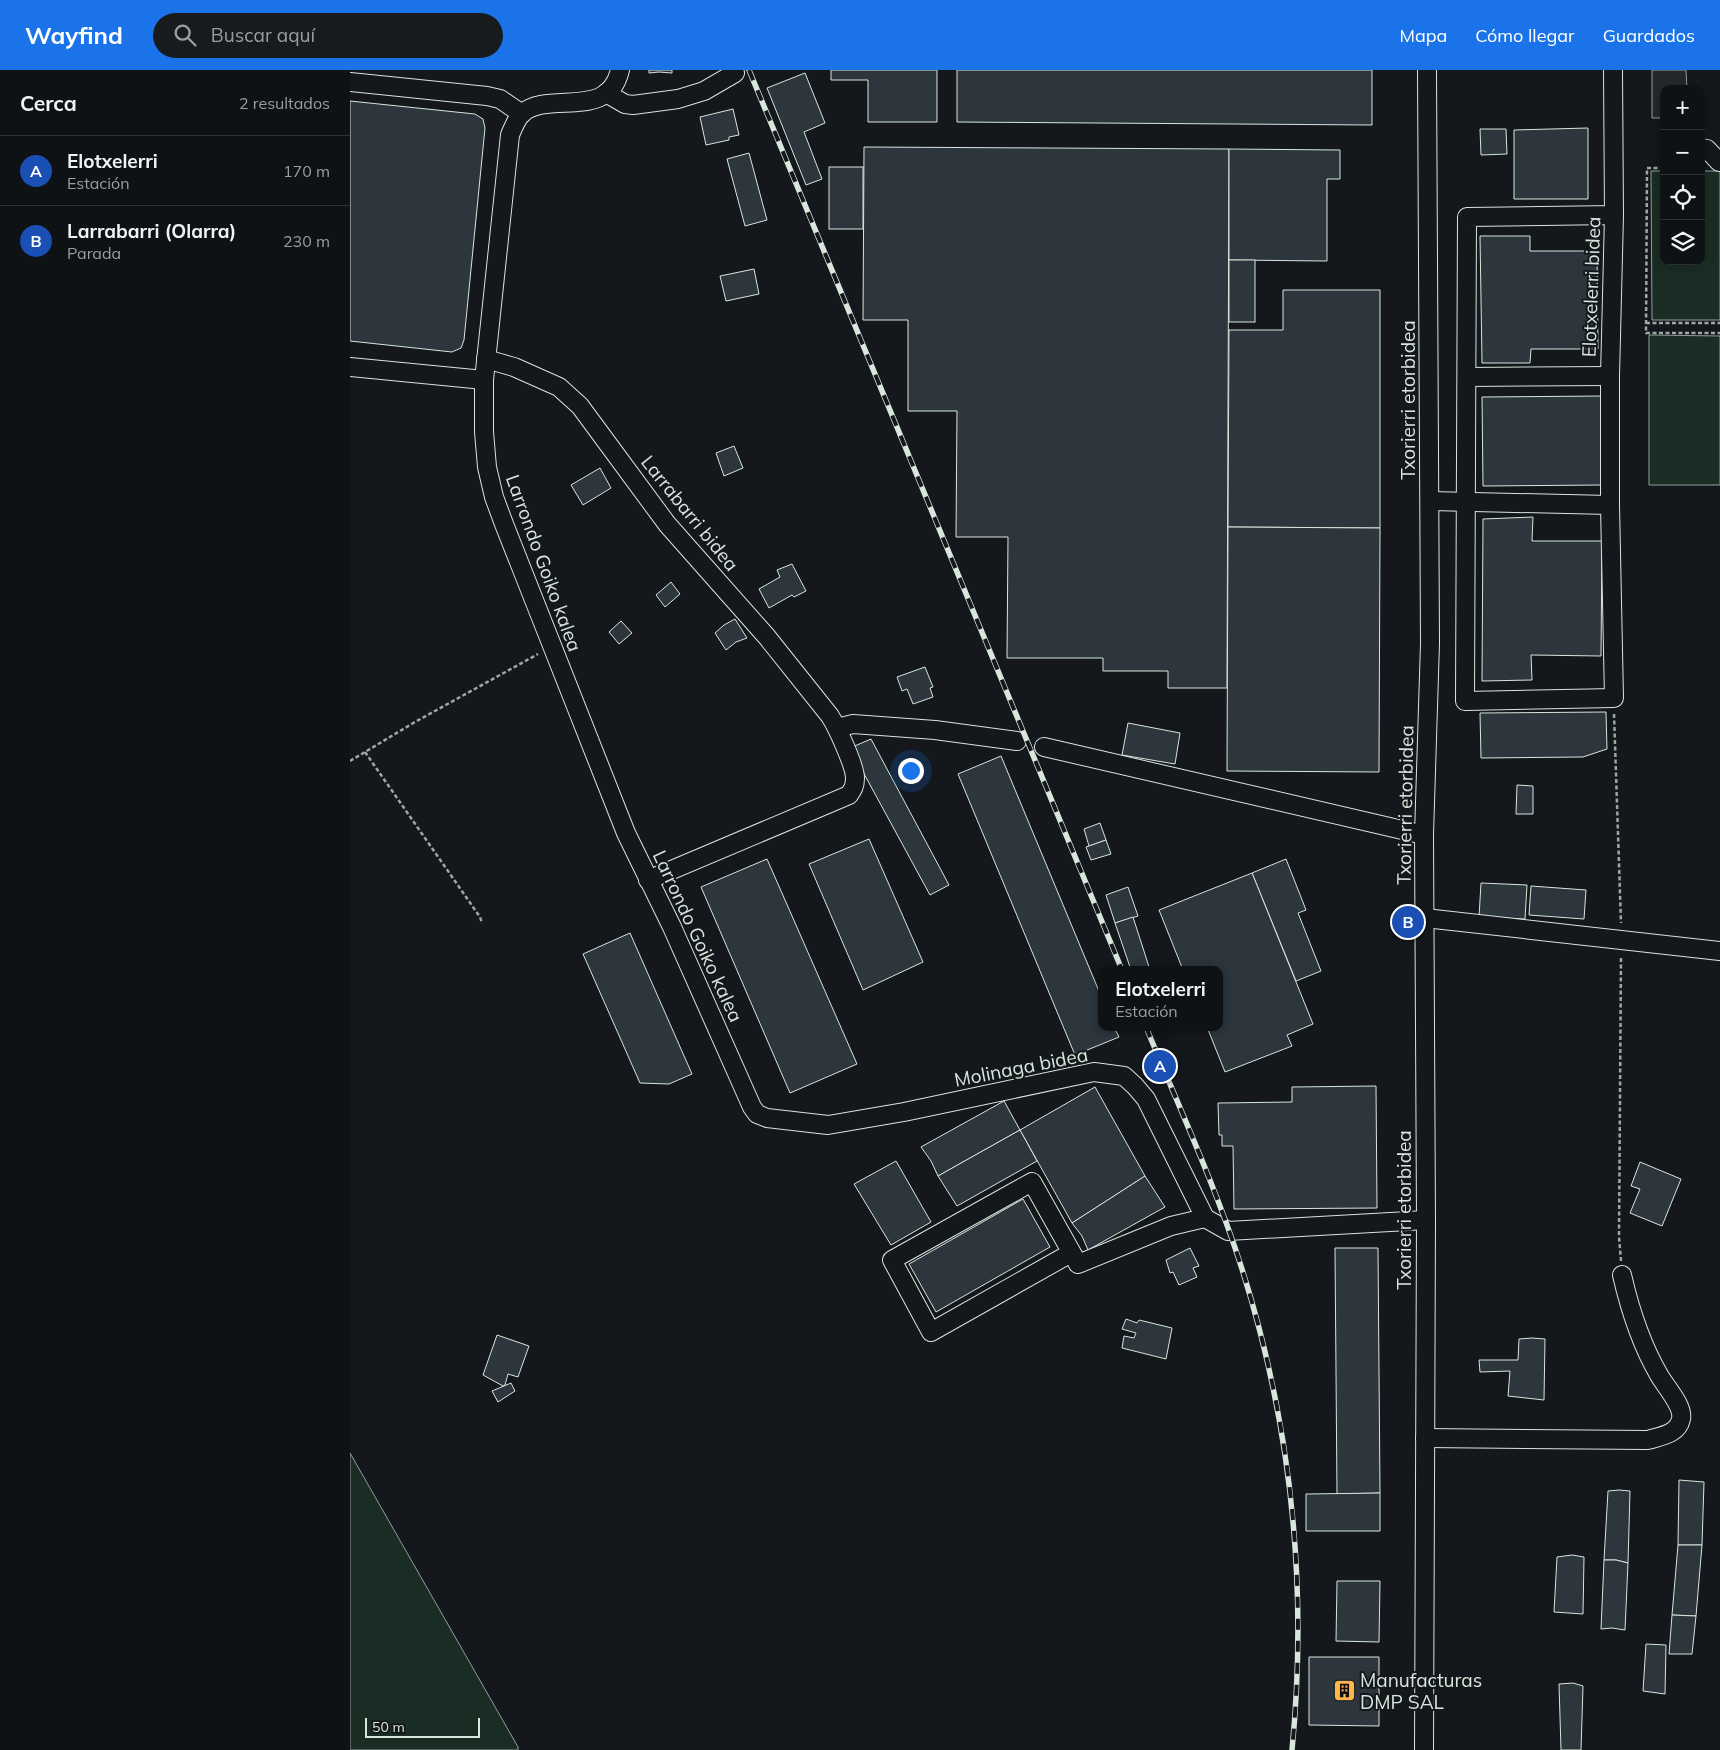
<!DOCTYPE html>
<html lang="es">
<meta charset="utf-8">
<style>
body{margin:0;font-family:Mulish,sans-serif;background:#181b1e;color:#f1f3f6}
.controls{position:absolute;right:15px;top:15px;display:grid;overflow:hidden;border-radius:10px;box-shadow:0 2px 12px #0003}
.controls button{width:45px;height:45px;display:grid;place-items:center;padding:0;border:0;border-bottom:1px solid #2f3234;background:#0f1215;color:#f1f3f6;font:25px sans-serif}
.scale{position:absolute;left:15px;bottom:12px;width:115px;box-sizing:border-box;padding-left:5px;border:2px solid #d8e6dc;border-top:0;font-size:14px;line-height:18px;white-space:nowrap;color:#d8e6dc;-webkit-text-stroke:4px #14181c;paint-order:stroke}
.you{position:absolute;left:560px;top:700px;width:18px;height:18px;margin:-12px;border:4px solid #fff;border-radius:50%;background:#1a73e8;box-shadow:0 0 0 8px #1a73e833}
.badge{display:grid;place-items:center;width:32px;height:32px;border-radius:50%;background:#1a73e8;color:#fff;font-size:16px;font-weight:700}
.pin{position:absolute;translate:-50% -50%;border:2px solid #fff;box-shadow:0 1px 5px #0006}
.popup{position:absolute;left:748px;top:896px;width:125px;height:65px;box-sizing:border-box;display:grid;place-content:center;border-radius:10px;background:#0f1215;filter:drop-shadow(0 1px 4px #0005);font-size:16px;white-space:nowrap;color:#9b9ea0}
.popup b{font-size:19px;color:#f1f3f6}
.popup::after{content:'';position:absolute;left:50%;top:100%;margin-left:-10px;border:10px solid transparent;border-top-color:#0f1215}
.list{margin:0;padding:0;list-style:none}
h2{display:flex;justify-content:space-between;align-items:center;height:65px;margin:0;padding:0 20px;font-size:21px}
h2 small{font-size:16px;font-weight:400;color:#9b9ea0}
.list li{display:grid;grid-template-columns:32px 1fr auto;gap:15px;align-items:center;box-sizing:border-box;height:70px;padding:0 20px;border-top:1px solid #2f3234}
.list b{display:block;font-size:19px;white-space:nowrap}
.list p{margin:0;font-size:16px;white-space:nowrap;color:#9b9ea0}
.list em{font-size:16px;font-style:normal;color:#9b9ea0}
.icon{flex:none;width:28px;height:28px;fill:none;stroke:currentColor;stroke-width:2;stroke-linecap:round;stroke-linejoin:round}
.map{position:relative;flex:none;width:1370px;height:1680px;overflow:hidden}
header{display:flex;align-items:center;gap:30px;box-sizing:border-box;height:70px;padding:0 25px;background:#1a73e8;color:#fff}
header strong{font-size:24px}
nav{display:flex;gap:28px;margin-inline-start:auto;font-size:18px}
.search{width:350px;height:45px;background:#181b1e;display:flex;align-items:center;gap:12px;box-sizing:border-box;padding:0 18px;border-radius:28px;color:#9b9ea0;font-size:19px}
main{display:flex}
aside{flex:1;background:#0f1215}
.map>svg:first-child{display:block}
</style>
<header>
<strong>Wayfind</strong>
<div class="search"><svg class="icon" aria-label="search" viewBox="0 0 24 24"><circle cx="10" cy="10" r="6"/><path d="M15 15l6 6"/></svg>Buscar aquí</div>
<nav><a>Mapa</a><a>Cómo llegar</a><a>Guardados</a></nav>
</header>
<main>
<aside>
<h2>Cerca<small>2 resultados</small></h2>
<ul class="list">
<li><span class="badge" style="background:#1a4fb4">A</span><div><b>Elotxelerri</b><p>Estación</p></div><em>170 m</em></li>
<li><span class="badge" style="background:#1a4fb4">B</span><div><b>Larrabarri (Olarra)</b><p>Parada</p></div><em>230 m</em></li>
</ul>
</aside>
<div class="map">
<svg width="1370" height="1680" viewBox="0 0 1370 1680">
<rect width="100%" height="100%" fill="#14181c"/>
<g fill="#1a2d24" stroke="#939e99">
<polygon points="1301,101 1314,101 1314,191 1351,191 1351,101 1370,101 1370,250 1302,250"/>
<polygon points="1299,265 1370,266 1370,415 1299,415"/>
<polygon points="0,1383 168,1677 168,1680 0,1680"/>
</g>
<polygon fill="#24282b" stroke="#939e99" points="1302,0 1336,0 1337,19 1314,19 1314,48 1302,48"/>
<g fill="#2c363c" stroke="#d8e6dc">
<polygon points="299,0 322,0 322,3 309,2 299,3"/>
<polygon points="481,0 587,0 587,52 518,52 518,10 481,10"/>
<polygon points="607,0 1022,0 1022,55 607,52"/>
<polygon points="455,3 475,53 454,62 472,109 456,115 417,18"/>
<polygon points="0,31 125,44 133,49 135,58 114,270 111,278 102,282 0,271"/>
<polygon points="383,39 389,65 379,67 379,70 356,75 350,47"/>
<polygon points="1238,58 1238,129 1164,129 1164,60"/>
<polygon points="1130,59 1156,59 1157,84 1131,85"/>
<polygon points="514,77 879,79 877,618 818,618 818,601 753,601 753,588 657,588 658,467 606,467 607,341 558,341 558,250 513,250"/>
<polygon points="879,79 990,80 990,109 977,109 977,191 879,190"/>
<polygon points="399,83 417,150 395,156 377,89"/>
<rect x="479" y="97" width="34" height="62"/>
<polygon points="1130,166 1180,166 1180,181 1247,181 1248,279 1181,279 1180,293 1132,293"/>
<rect x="879" y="190" width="26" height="62"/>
<polygon points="404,199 409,224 376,231 370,206"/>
<polygon points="933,220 1030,220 1030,458 878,457 879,260 933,260"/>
<polygon points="1252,326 1253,415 1133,416 1132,327"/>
<polygon points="384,376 393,398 374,406 366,383"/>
<polygon points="250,398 261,418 233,435 221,415"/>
<polygon points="1183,447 1182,471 1252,471 1251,586 1181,585 1182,610 1132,611 1133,449"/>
<polygon points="878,457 1030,458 1029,702 877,701"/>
<polygon points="442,494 456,521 444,527 442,525 419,538 409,519 430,507 427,500"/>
<polygon points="321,512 330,524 315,537 306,525"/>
<polygon points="385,549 397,568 386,572 376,580 365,563 374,555"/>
<polygon points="271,551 282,563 269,574 259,562"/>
<polygon points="575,597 583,617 580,618 583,627 563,634 557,619 552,621 547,607"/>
<polygon points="1256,642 1257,679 1233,687 1131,688 1130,643"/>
<polygon points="778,653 830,663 825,694 772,685"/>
<polygon points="521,669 599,815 580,825 500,678"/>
<polygon points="651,686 751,926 751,957 764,957 769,967 725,985 608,704"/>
<polygon points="1167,715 1183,716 1183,744 1166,744"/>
<polygon points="750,753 756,770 739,776 734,759"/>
<polygon points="519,769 573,892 513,920 459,794"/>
<polygon points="756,770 761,784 741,790 736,777"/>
<polygon points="417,789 507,994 440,1023 351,817"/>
<polygon points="936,789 956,840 948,843 971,901 946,911 902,803"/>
<polygon points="902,803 963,954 937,965 942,976 875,1002 857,957 869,957 869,900 833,900 809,840"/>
<polygon points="1131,813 1177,815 1175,849 1129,847"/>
<polygon points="1181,816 1236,820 1234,849 1179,845"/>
<polygon points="778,817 788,846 765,853 756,825"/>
<polygon points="783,847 800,900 781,900 765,853"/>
<polygon points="280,863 342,1004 319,1014 290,1013 233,884"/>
<polygon points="1026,1016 1027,1138 884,1139 883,1076 872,1076 872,1065 869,1065 868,1033 942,1032 942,1017"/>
<polygon points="745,1017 795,1106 722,1153 670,1060"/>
<polygon points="654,1031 670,1060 588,1106 581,1091 571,1077"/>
<polygon points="670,1060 687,1091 607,1136 588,1106"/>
<polygon points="546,1091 581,1152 541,1175 504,1114"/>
<polygon points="1290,1092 1331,1109 1312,1156 1280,1143 1290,1119 1281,1116"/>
<polygon points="795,1106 815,1137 738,1180 732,1166 722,1153"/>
<polygon points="673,1129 700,1177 586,1242 559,1194"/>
<polygon points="840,1178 849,1196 843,1198 847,1207 829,1215 823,1202 820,1203 816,1190"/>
<polygon points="985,1178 1028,1178 1030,1423 987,1424"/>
<polygon points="776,1249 787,1253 789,1250 822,1258 816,1289 772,1278 774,1266 784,1268 786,1263 772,1259"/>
<polygon points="147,1265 179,1276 168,1307 158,1304 155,1315 153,1316 133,1305"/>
<polygon points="1182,1268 1195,1269 1194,1330 1158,1326 1160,1301 1130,1302 1129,1290 1168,1290 1169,1269"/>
<polygon points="161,1313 165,1321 148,1332 142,1321"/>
<polygon points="1329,1410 1354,1412 1352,1475 1328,1475"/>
<polygon points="1269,1420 1280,1421 1278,1493 1266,1490 1254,1490 1258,1421"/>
<polygon points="1030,1423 1030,1461 956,1461 956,1424"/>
<polygon points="1328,1475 1352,1475 1346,1546 1322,1545"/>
<polygon points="1222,1485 1234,1487 1233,1544 1204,1542 1207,1487"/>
<polygon points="1254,1490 1266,1490 1278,1493 1275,1560 1262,1558 1251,1559"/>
<polygon points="987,1511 1030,1511 1029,1572 986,1571"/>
<polygon points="1322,1545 1346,1546 1342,1584 1319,1584"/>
<polygon points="1296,1574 1316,1575 1315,1624 1293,1621"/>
<polygon points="959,1587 1029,1587 1029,1656 959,1655"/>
<polygon points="1223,1613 1233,1616 1231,1680 1211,1680 1209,1614"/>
</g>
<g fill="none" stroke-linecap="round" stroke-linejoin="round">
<defs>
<g id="minor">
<path d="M270 0C258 52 199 19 171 44 166 50 163 58 160 65L134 310V362L137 397 144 427 154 454 276 763 322 857 402 1037 407 1044 417 1048 478 1055 554 1042 744 1002 774 1006 785 1016 796 1029 855 1148 878 1161 1076 1150"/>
<polyline points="1263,0 1264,145 1260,306 1260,435 1264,628 1115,631 1117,147 1264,145"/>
<polyline points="0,12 137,26 150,29 172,44"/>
<polyline points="256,23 275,34 283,35 328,29 354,21 385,3"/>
<polyline points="1351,78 1357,79 1369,92"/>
<path d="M136 289 164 297 209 317 230 336 317 454 417 567 480 646C487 657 505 696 505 708 505 716 503 719 499 725L298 810"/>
<polyline points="0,297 134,310"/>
<polyline points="1117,307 1260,306"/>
<polyline points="1080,431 1260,435"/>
<polyline points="487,658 503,654 585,660 667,671"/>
<polyline points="694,677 1074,765"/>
<polyline points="1075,848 1370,881"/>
<polyline points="721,1183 581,1262 542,1190 682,1112 728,1194 821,1156 855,1148"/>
<path d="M1075 1368 1298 1370C1311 1366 1328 1364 1331 1349 1334 1336 1315 1316 1309 1305 1291 1274 1280 1240 1272 1205"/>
<polyline points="1074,1680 1076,1150 1074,765 1080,573 1077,0"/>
</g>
</defs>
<use href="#minor" stroke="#d8e6dc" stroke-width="20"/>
<g stroke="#9da8a2" stroke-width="2.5" stroke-dasharray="4 2.5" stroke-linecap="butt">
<polyline points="1314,98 1297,98 1296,263 1370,263"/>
<polyline points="1296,253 1370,253"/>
<polyline points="1264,644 1271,853"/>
<polyline points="15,682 130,847 132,853"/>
<polyline points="0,691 65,652 188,584"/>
<polyline points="1271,1191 1269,1167 1271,886"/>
</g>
<use href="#minor" stroke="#14181c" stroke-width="18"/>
<defs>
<g id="rail">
<polyline points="399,0 772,900"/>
<path d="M796 957C829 1037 866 1117 892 1199 942 1357 958 1516 942 1680"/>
</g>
</defs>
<use href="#rail" stroke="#d8e6dc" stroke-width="5.5"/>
<use href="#rail" stroke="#14181c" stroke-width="4" stroke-dasharray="11" stroke-linecap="butt"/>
</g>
<defs>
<symbol id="building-square" viewBox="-11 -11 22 22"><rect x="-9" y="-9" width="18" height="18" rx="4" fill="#ffb74d" stroke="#14181c"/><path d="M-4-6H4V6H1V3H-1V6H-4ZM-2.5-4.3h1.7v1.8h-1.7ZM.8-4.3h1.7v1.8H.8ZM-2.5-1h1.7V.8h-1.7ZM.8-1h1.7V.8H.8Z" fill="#111"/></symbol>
</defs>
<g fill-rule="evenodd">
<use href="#building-square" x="982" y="1608" width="25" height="25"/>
</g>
<g text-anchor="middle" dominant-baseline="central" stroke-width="4" stroke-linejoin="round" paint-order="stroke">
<g font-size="19" fill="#d8e6dc" stroke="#14181c">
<text transform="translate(1241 217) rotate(-88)">Elotxelerri bidea</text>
<text transform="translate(1058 330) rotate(-90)">Txorierri etorbidea</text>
<text transform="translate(340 443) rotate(51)">Larrabarri bidea</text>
<text transform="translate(194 493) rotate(70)">Larrondo Goiko kalea</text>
<text transform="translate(1055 735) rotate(-89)">Txorierri etorbidea</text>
<text transform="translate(348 866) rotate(65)">Larrondo Goiko kalea</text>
<text transform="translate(671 997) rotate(-11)">Molinaga bidea</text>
<text transform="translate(1054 1140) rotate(-90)">Txorierri etorbidea</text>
</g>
<g font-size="19" fill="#d8e6dc" stroke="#14181c" text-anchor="start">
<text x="1010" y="1610">Manufacturas<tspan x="1010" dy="22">DMP SAL</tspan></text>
</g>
</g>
</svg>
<div class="controls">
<button>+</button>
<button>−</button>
<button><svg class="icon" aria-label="locate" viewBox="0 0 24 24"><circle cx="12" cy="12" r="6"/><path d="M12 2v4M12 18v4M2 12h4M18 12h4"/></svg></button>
<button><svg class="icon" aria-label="layers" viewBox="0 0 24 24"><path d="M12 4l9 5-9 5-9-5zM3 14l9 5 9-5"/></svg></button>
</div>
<div class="scale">50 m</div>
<div class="you"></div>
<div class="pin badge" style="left:810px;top:996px;background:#1a4fb4">A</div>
<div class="popup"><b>Elotxelerri</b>Estación</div>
<div class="pin badge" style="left:1058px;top:852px;background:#1a4fb4">B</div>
</div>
</main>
